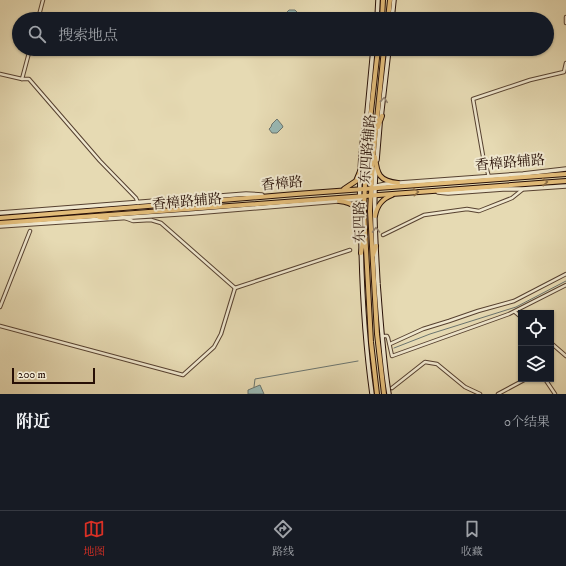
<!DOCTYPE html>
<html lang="zh">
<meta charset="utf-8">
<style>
body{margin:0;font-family:"IM FELL DW Pica","Noto Serif SC",serif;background:#242831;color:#f1f3f6}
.controls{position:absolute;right:12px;bottom:12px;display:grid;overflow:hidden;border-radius:0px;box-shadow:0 1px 3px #0004}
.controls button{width:36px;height:36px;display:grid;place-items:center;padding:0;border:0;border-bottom:1px solid #363941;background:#171b24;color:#f1f3f6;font:20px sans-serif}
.scale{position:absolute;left:12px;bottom:10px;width:83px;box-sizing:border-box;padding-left:4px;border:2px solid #270f06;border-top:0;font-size:11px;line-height:14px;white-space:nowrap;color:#270f06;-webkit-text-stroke:3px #efe7ce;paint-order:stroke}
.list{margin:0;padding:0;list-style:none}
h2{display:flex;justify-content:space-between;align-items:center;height:52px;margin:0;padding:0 16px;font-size:17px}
h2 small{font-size:13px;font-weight:400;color:#9ea1a6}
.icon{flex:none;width:22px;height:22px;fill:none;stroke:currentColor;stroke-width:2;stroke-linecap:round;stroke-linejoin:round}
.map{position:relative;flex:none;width:566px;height:394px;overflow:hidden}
.search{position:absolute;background:#171b24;box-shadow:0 1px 3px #0004;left:12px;right:12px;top:12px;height:44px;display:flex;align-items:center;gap:10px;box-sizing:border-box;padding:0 14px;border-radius:22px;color:#9ea1a6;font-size:15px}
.sheet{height:116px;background:#171b24}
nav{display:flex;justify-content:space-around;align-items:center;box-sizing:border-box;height:56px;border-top:1px solid #363941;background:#171b24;font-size:11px;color:#9ea1a6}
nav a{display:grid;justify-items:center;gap:2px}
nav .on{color:#d93025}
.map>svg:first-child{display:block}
</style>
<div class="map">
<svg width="566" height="394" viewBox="0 0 566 394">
<rect width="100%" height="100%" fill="#e6dab3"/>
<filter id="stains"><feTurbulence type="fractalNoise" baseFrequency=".005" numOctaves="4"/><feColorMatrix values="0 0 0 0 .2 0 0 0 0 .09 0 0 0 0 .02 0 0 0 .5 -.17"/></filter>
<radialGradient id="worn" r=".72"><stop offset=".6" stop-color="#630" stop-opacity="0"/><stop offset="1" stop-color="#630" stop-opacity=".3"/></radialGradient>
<g fill="#99b9b5" stroke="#6b756f">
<polygon points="289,10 295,10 298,13 296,15 295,19 287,19 288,16 287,12"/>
<polygon points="277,119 282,125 283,127 277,133 272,133 269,129 271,127 272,124"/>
<polygon points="260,385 264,394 248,394 248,390"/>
</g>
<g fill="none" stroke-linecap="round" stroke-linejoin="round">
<g stroke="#6b756f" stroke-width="1">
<polyline points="394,348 430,334 516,307 566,281"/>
<polyline points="254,387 255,379 358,361"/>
</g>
<defs>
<g id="minor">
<polyline points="566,17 566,23"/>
<polyline points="38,19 43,0"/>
<polyline points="0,74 22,79 29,79 100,161 136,198 138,203"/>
<polyline points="22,79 30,49"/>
<polyline points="489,177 483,156 473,99 530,80 564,72 566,63"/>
<polyline points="125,218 133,221 151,220 161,223 235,288"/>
<polyline points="383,235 424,215 467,209 479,211 512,198 522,190"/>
<polyline points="235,288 350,250"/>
<polyline points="0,307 30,231"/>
<polyline points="515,312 521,317"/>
<polyline points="0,326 183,375 214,347 221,334 235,288"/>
<polyline points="382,336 387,336 388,338 392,356 509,314 566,285"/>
<polyline points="551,343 566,356"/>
<polyline points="390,344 423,329 449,321 478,311 514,301 566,274"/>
<polyline points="545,379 555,394"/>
<polyline points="392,388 425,362 437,364 465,387 480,394"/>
<polyline points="498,394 526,379"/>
</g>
<g id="tertiary">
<polyline points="372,187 386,184 523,174 566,169"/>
<polyline points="438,192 448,193 503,189 522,189 566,186"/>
<polyline points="0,213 246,194 262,195"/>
<polyline points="0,226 193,213 350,200 362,198"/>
</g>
<g id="secondary">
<polyline points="377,19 378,0"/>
<polyline points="392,19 394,0"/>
<polyline points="381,118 389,49"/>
<polyline points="366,123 373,49"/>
<path d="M364 130C358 167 359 205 361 242 362 293 365 344 372 394"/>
<polyline points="377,160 380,124"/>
<path d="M376 168C373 207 376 245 378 284 381 321 383 357 389 394"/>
</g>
<g id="primary">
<polyline points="382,19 383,0"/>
<polyline points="388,19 390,0"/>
<polyline points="378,127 382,116"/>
<polyline points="364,131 368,120"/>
<path d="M375 157C377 174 379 181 398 183"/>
<polyline points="344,189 356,181 361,169"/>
<path d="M339 201C356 203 358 209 362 223"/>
<path d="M375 216C377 205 382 199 392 195"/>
<polyline points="99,217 107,218"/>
<polyline points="0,218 296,194 566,174"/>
<polyline points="0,223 566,181"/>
<polyline points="361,253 363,242"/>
<polyline points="373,255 376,246"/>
<polyline points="377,394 371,342 364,211 366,156 378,49"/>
<polyline points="384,394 377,334 370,211 373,159 384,49"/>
</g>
</defs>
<use href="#minor" stroke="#574231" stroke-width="4.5"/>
<use href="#tertiary" stroke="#574231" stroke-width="5.5"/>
<use href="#secondary" stroke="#270f06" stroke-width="5.5"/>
<use href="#primary" stroke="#270f06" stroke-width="6"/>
<use href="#minor" stroke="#efe7ce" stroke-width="2.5"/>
<use href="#tertiary" stroke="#efe7ce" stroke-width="3.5"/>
<use href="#secondary" stroke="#efe7ce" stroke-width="3.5"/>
<use href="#primary" stroke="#e3bd7a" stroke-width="4"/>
</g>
<defs><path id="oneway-chevron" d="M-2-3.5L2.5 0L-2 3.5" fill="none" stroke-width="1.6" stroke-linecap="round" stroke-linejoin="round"/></defs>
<g stroke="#958674">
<use href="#oneway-chevron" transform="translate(384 100) rotate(-84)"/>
<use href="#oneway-chevron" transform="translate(376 230) rotate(-91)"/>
</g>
<g stroke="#8e6f46">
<use href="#oneway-chevron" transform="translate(545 182) rotate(-4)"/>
<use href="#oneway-chevron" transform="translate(416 192) rotate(-4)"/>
</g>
<g text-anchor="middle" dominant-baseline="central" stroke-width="4" stroke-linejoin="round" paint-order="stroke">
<g font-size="14" fill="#270f06" stroke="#efe7ce">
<text transform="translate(368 149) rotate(-85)">东四路辅路</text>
<text transform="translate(510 163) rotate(-5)">香樟路辅路</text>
<text transform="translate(282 184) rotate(-5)">香樟路</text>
<text transform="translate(187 202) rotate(-5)">香樟路辅路</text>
<text transform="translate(360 222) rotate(-91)">东四路</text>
</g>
</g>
<rect width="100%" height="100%" filter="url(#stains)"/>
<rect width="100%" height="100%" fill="url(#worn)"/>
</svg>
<div class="controls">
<button><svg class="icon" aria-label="locate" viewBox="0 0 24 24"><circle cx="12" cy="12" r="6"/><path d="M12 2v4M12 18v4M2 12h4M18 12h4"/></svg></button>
<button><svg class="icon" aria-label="layers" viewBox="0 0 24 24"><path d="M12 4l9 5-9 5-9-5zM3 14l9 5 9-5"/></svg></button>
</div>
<div class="scale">200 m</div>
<div class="search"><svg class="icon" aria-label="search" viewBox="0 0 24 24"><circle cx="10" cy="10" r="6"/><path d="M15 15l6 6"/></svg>搜索地点</div>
</div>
<section class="sheet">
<h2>附近<small>0个结果</small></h2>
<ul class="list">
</ul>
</section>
<nav>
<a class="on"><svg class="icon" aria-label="map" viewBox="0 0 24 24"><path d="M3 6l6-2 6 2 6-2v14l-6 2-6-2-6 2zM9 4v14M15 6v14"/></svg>地图</a>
<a><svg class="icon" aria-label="directions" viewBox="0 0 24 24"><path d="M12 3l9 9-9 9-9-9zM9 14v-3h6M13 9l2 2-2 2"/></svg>路线</a>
<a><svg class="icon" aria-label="saved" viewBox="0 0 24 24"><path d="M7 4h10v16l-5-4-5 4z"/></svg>收藏</a>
</nav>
